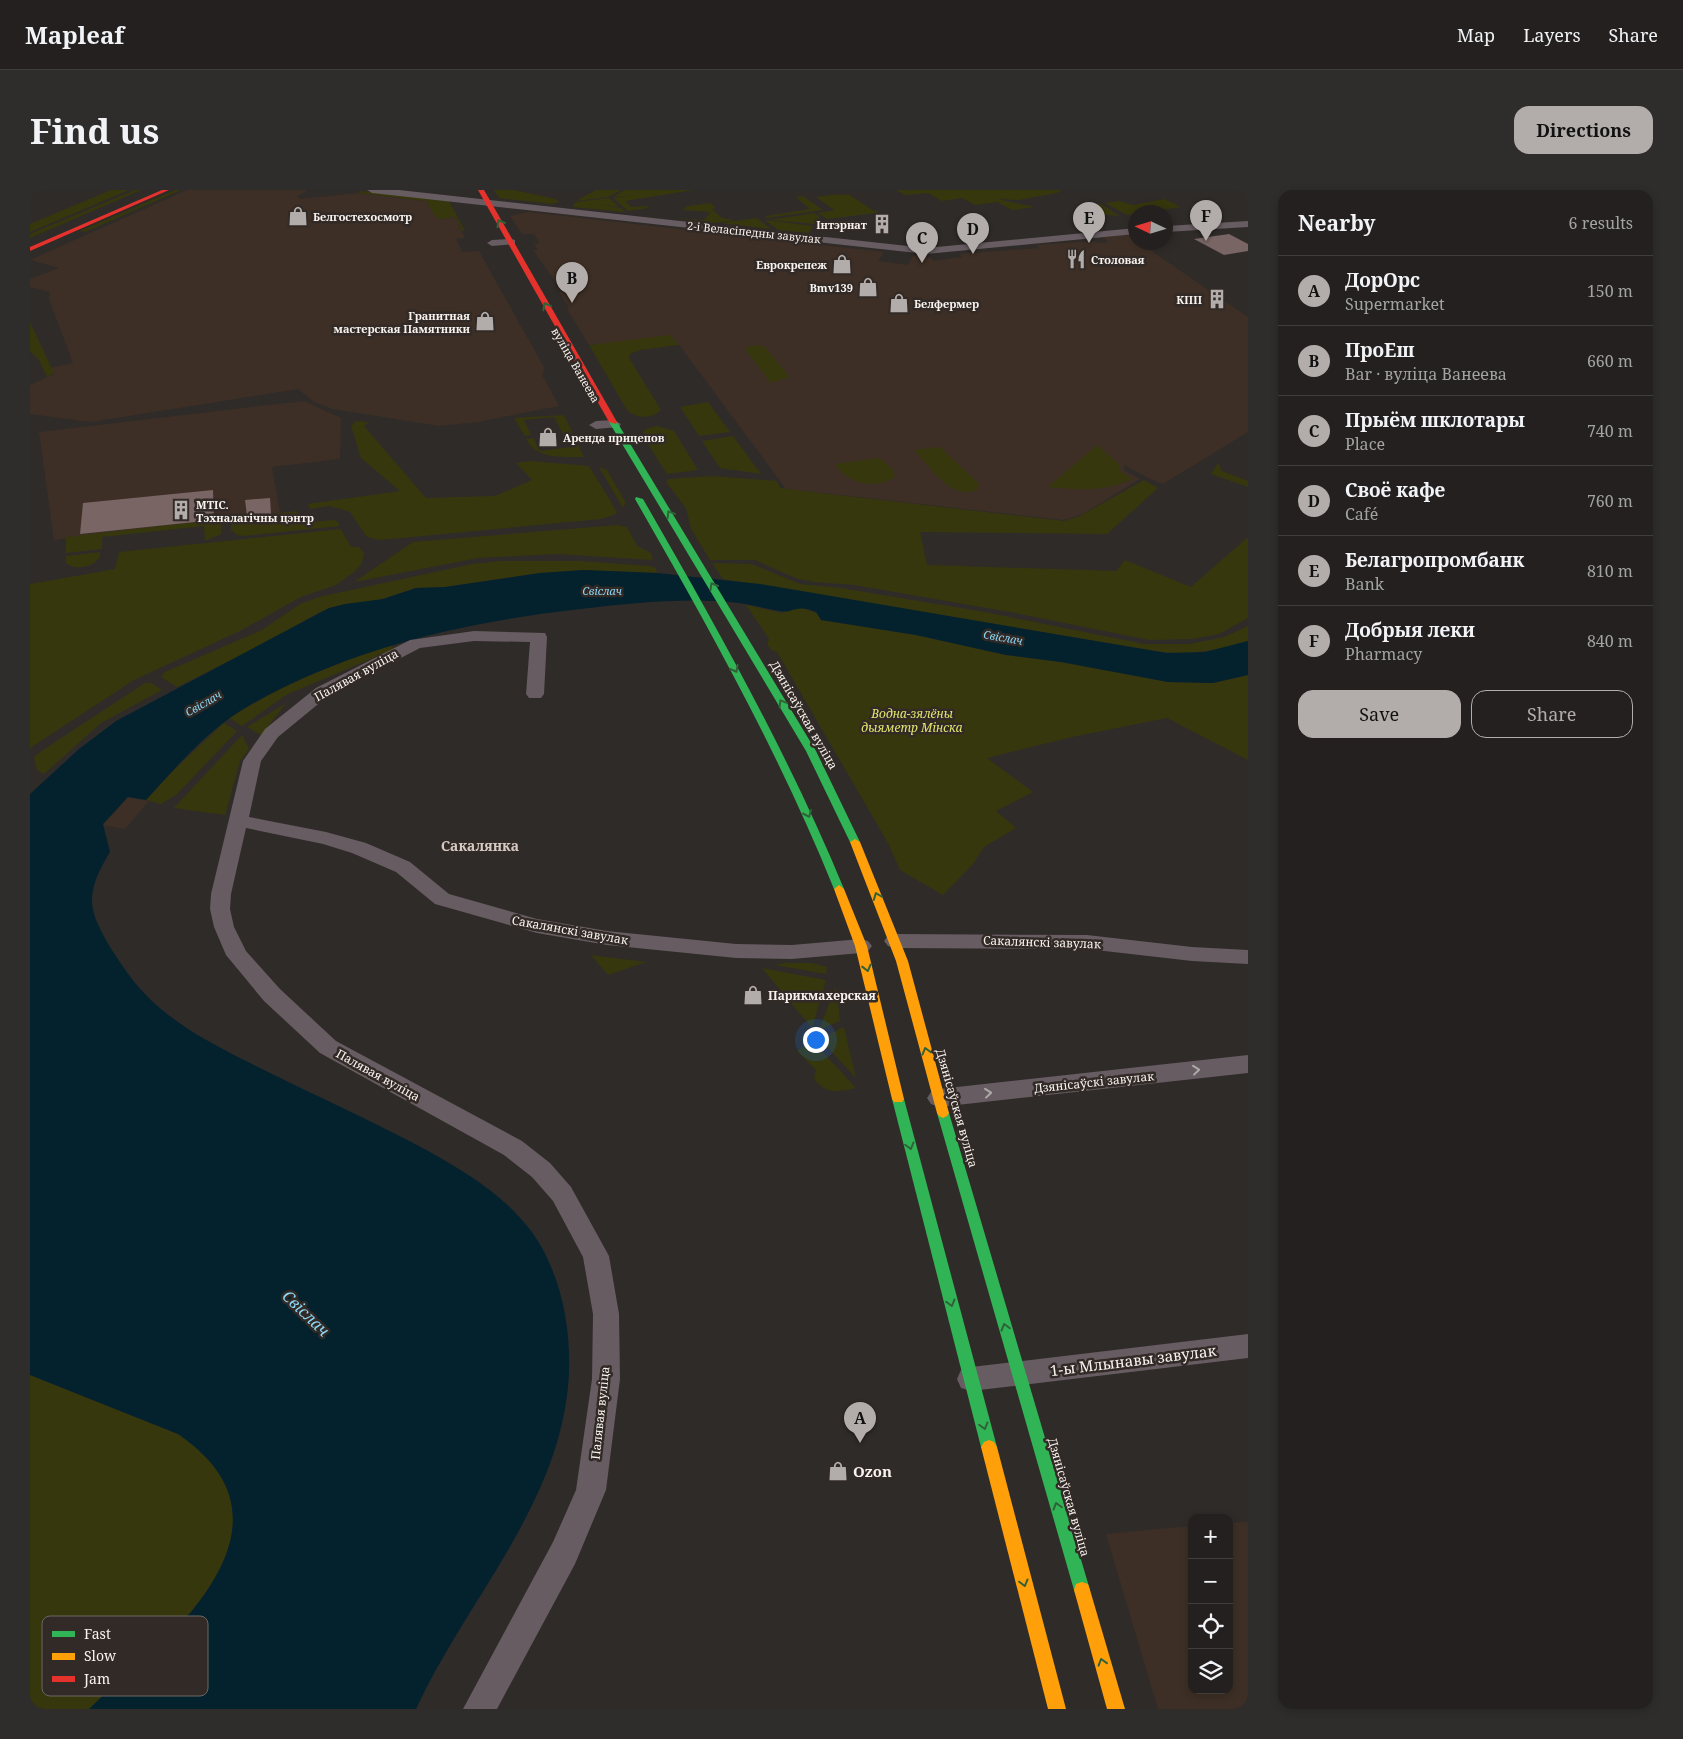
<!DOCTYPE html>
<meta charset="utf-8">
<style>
body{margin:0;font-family:"Noto Serif",serif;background:#2f2d2c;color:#f1f3f6}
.controls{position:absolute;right:15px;bottom:15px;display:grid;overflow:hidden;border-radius:10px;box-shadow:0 2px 8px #0003}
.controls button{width:45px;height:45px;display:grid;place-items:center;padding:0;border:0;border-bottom:1px solid #403e3d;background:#23201f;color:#f1f3f6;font:25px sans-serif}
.compass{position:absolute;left:1098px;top:15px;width:45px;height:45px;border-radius:50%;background:#23201f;box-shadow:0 2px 8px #0003;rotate:274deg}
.you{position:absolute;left:785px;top:849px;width:18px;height:18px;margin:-12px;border:4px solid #fff;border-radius:50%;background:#1a73e8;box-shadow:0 0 0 8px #1a73e833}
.badge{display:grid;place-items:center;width:32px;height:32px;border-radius:50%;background:#b2adaa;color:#111;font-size:16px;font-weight:700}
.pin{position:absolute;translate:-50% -41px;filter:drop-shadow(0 1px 2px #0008)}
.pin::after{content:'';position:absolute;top:26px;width:18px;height:15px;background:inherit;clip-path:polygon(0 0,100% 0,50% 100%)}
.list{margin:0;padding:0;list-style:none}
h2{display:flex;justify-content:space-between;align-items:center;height:65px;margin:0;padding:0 20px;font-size:21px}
h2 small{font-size:16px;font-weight:400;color:#a3a3a4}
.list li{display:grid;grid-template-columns:32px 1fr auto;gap:15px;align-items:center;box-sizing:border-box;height:70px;padding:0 20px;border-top:1px solid #403e3d}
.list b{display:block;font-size:19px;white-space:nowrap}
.list p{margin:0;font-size:16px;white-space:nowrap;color:#a3a3a4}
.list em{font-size:16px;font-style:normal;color:#a3a3a4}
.actions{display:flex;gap:10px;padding:15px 20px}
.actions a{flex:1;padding:11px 0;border:1px solid #b2adaa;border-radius:15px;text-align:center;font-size:18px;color:#b2adaa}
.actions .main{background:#b2adaa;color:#111}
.icon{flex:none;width:28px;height:28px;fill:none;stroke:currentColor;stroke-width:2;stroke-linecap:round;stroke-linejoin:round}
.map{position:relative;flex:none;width:1218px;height:1519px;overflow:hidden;border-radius:15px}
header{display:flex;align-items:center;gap:30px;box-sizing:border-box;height:70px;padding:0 25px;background:#23201f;border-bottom:1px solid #403e3d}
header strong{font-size:24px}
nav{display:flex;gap:28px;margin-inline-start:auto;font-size:18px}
.intro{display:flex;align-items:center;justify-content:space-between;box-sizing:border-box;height:120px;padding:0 30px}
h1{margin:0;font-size:35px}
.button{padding:12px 22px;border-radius:15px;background:#b2adaa;color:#111;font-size:18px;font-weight:700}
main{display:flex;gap:30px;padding:0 30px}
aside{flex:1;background:#23201f;border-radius:15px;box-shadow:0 2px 8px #0003}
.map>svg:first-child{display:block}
</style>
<header>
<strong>Mapleaf</strong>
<nav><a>Map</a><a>Layers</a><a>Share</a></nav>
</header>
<div class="intro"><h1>Find us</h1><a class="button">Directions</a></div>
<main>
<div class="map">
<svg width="1218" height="1519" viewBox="0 0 1218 1519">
<rect width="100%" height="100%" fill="#2f2b29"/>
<g fill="#3d2f25">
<polygon points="157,0 278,0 268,6 270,9 328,3 396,11 407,29 425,27 435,48 426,49 432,62 449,61 515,179 512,185 529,216 448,232 409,236 303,219 284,212 268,199 61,232 0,224 0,195 24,184 20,178 43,173 19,109 20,102 0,97 0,89 29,78 0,70"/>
<polygon points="498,22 854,62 848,71 878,75 883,66 902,68 903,71 932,67 930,64 1009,58 1006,55 1064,51 1067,53 1078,52 1073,47 1099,45 1105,50 1106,52 1110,53 1218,127 1218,242 1133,294 1120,289 1094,275 1094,280 1110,289 1053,324 1034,330 756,299 647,152 587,152 559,155 537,119 539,118 529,102 532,101 503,60 508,60 504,54 509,53 508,50 504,44 492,44 480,26"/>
<polygon points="274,211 311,228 310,269 242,277 250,323 24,350 9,242"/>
<polygon points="98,607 119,611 95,639 73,635"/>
<polygon points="1218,1332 1218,1519 1128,1519 1076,1344 1162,1336 1162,1500 1199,1500 1199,1333"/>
</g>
<g fill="#37370d">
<polygon points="81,0 99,0 0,42 0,34"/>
<polygon points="105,0 111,0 0,48 0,44"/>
<polygon points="145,0 151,0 55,42 50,41"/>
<polygon points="464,0 483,0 526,9 529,12 522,14 469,8"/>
<polygon points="566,0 591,0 578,7 546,11"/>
<polygon points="595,0 664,0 595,11 601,17 616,16 619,18 598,21 583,8 604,5 583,7"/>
<polygon points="866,0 1032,0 1027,3 989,10 967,9 1005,17 982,20 967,12 945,15 932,8 912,11 898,3 875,5"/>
<polygon points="331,1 419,11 435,41 432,41 425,27 407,29 396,11 328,3"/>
<polygon points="810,4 815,7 812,5 818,4 844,21 848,21 846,23 797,29 788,23 804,20 786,7"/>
<polygon points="773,6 793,20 737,28 735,26 780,19 766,7"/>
<polygon points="579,8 589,17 565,14 591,18 595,22 542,17 546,12"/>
<polygon points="1134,9 1151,17 1097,25 1075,13 1089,11 1103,15"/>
<polygon points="680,13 686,18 682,19 692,28 706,30 684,33 645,28 674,30 681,22 652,20 658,16"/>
<polygon points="1071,14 1090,26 1048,22 1052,17"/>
<polygon points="785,23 793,30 785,34 739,30"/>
<polygon points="727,28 741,39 690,33"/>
<polygon points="735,30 783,36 779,43 748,40"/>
<polygon points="0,132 24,183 17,187 9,170 0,161"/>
<path d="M640 145 649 155 610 160 600 164 599 168 631 220C623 229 606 229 597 220L559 155Z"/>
<polygon points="727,155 735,157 759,187 741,193 715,159 717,157"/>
<polygon points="678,212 700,242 669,246 650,217"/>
<path d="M534 225 554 267C534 267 507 270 496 249L503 248 510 261 540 257 524 227 494 230 501 245 495 246 484 228Z"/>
<polygon points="326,231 339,232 334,236 396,308 465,306 502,290 486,273 500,271 559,276 587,322 584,325 571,329 350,350 337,347 320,322 300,316 280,319 278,314 370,301 331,268 321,236"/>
<polygon points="627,236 644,241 668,280 637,284 612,245 615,239"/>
<polygon points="703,246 731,284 690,278 672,251"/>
<path d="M1067 255 1090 275V281L1102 289C1074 302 1048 300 1018 297Z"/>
<path d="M910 257 949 294 948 299C922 313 900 276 884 260Z"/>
<path d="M849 268 862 278 865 287C845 300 817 294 805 274Z"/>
<polygon points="1188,273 1192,281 1218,291 1218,297 1181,284"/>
<polygon points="569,277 577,280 596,313 593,318"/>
<polygon points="682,286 747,291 750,298 790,303 1034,331 1050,326 1114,290 1128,298 1077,344 890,342 897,375 1086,381 1095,370 1161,397 1218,347 1218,428 1189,444 1162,449 1119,450 980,422 824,395 784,392 765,388 725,370 680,370 661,339 656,318 636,292 639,289"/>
<polygon points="267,321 272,333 303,330 307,331 310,336 214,346 207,345 201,340 200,328"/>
<polygon points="191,329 191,344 175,351 174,336 72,347 72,359 36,363 36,347"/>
<polygon points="588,335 597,337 607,356 621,363 623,370 526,364 448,368 324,392 383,352"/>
<polygon points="311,339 321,357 329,357 334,363 332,373 324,382 306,395 271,407 210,441 104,490 0,558 0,394 85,379 89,362"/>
<path d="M70 362V366C65 377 45 381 36 373V366Z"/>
<polygon points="471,371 550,371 620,376 626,378 627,383 554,380 510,383 415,397 386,398 346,411 307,416 290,422 235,453 147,497 131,487 135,482 232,440 270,414 289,407 442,374"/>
<path d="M682 373 722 374 770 394 811 398 955 422 1114 454H1160L1194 447 1218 436V451C1186 461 1157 466 1123 461L693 389Z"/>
<polygon points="716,415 752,423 761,418 772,418 789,424 791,430 886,445 976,465 1031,472 1138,492 1183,493 1218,485 1218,570 1137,528 1042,547 957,568 1003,602 966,621 986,638 954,657 943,674 913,705 870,680 858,653 747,462 741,460 737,454 739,449"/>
<path d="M361 455 364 459 256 505 212 536 199 528C249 496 304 474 361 455Z"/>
<polygon points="115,493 121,493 132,500 71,533 14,584 7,580 4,568 7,564"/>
<polygon points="256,513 231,545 217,537"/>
<polygon points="194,533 207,541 147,604 131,614 116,610 145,579"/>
<polygon points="212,545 219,559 210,571 195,625 144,618"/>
<polygon points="561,765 616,772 578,785"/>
<polygon points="754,773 781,773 797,777 796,784 745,775"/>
<polygon points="732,778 796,790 782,838"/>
<polygon points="806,796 810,831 789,840"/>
<polygon points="814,837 826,888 790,849"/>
<path d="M782 851 826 898C808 902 795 905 784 888L786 880 767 861Z"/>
<path d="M0 1185 148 1244C224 1296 214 1357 161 1422 147 1438 129 1451 113 1466 95 1483 77 1502 59 1519H0Z"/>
</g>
<path fill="#04222d" d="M554 380 627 383 730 394 1137 463 1175 462 1218 451V485L1183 493 1138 492 1031 472 976 465 886 445 791 430 786 422C767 413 761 424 750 421 736 419 723 415 709 413 657 407 603 413 550 419 436 432 323 457 222 514 180 537 148 575 116 610L98 607 73 634 80 662C71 677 63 691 62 709 61 725 72 743 80 757 92 776 105 795 122 811 154 841 194 860 234 880 288 907 345 932 398 961 434 981 472 1004 498 1037 529 1076 541 1133 539 1183 533 1312 437 1408 386 1519H59C77 1502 95 1483 113 1466 129 1451 147 1438 161 1422 214 1357 224 1296 148 1244L0 1185V604L49 559 86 531 299 418 315 414 353 409 386 398 415 397 510 383Z"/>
<g fill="#786564">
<polygon points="1199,44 1218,54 1218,61 1194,65 1164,49"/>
<polygon points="183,300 184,330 50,344 53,313"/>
<polygon points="240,308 241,324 217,326 215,310"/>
</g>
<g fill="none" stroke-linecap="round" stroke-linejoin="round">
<g fill="#665c61" fill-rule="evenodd">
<polygon points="337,0 369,0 896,58 1106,38 1106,44 896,64 342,3"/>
<polygon points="1218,31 1218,37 1136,42 1136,36"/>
<polygon points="481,49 485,50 485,54 462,56 457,53 462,50"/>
<polygon points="584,230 591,234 589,237 566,239 559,235 566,231"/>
<polygon points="444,441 515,443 517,447 514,504 511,508 499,508 496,504 500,452 444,451 390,458 298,506 248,547 231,571 219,627 296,642 336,653 380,672 419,704 507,729 577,741 706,754 762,755 831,749 838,751 842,756 838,761 831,763 762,769 706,768 577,755 507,743 405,714 366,682 322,663 293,654 216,638 201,704 200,719 204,737 216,761 250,799 306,851 492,951 520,973 541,997 579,1066 589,1124 590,1189 576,1300 545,1374 467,1519 433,1519 523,1352 546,1300 562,1189 563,1124 553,1067 523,1011 502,987 474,965 290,863 234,811 196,765 184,737 180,719 181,704 213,571 235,539 286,498 380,450"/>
<polygon points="865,744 1057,745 1162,757 1218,760 1218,774 1162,771 1057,759 865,758 858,756 854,751 858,746"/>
<polygon points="1218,865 1218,883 909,917 901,914 897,908 901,902 909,899"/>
<polygon points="1218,1144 1218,1168 941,1201 931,1198 927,1189 931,1180 941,1177"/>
</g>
<g fill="#30b455" fill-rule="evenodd">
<polygon points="580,230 587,232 786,561 830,652 829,654 825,655 820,652 776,561 579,232"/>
<path d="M606 307 613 309C686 436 758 563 814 699L813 702 809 703 804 699C749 563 678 436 605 309Z"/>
<polygon points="868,904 872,906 874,909 967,1257 964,1262 959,1264 954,1262 951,1257 862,909 864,906"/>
<polygon points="913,918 917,920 919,923 1060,1400 1058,1406 1052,1408 1046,1406 1044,1400 907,923 909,920"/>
</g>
<g fill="#ff9f0a" fill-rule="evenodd">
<polygon points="825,649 830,652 878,771 919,923 917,926 913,928 909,926 907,923 866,771 820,652"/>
<polygon points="809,695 814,699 837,756 874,909 872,912 864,912 862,909 825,756 804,699"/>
<polygon points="959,1250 964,1252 967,1257 1036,1519 1018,1519 951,1257 954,1252"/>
<polygon points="1052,1392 1058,1394 1060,1400 1095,1519 1077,1519 1044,1400 1046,1394"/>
</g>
<g fill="#e5322d" fill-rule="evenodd">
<polygon points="132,0 139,0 0,61 0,57"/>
<polygon points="448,0 454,0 587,232 586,234 579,232"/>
</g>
</g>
<defs><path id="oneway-chevron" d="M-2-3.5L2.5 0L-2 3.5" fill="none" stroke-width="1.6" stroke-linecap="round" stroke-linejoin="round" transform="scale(1.25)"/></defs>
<g stroke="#316139">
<use href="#oneway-chevron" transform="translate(470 33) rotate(-120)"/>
<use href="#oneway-chevron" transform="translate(516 116) rotate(-119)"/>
<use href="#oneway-chevron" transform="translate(640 324) rotate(-121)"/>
<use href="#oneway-chevron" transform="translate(683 396) rotate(-120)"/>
<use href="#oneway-chevron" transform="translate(705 479) rotate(62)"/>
<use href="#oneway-chevron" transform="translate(752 513) rotate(-121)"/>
<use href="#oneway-chevron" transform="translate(778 624) rotate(66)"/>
<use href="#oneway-chevron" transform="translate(847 706) rotate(-111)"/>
<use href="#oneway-chevron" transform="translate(837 778) rotate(76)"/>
<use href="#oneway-chevron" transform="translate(896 861) rotate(-105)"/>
<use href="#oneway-chevron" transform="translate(880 956) rotate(75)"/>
<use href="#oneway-chevron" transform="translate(921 1113) rotate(75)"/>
<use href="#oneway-chevron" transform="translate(975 1137) rotate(-106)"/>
<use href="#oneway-chevron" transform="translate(954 1236) rotate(75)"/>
<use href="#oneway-chevron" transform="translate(1027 1316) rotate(-106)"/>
<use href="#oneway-chevron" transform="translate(994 1393) rotate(75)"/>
<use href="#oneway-chevron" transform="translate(1072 1472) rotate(-107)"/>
</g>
<g stroke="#afa8a8">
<use href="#oneway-chevron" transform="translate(1166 880) rotate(-6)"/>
<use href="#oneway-chevron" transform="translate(958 903) rotate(-6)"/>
</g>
<defs>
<symbol id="shop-bare" viewBox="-9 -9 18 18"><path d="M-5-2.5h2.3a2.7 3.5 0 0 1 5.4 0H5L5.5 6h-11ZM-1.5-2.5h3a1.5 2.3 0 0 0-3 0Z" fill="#b2adaa" stroke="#322a26" stroke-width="2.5" paint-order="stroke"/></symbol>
<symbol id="building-bare" viewBox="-9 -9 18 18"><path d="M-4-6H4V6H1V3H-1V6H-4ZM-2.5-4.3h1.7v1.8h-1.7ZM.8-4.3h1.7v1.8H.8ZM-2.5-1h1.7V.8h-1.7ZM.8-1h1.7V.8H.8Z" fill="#b2adaa" stroke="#322a26" stroke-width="2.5" paint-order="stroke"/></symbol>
<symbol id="restaurant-bare" viewBox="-9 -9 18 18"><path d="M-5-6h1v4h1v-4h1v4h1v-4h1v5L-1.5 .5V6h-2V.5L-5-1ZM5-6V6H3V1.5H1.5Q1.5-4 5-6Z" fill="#b2adaa" stroke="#322a26" stroke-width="2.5" paint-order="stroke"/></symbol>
</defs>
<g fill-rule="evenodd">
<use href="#shop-bare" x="254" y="12" width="28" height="28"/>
<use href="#building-bare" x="838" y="20" width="28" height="28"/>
<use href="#restaurant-bare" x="1032" y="55" width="28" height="28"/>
<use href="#shop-bare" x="798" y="60" width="28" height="28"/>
<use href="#shop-bare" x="824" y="83" width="28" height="28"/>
<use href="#building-bare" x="1173" y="95" width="28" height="28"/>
<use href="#shop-bare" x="855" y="99" width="28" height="28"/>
<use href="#shop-bare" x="441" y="117" width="28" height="28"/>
<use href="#shop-bare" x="504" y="233" width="28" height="28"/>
<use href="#building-bare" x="137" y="306" width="28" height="28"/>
<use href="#shop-bare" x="709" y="791" width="28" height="28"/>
<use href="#shop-bare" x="794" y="1267" width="28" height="28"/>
</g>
<g text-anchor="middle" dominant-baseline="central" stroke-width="5" stroke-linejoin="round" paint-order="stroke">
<g font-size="11" font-weight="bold" fill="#f8f3ef" stroke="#322a26" text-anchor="start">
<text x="283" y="26">Белгостехосмотр</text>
<text x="837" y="34" text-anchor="end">Інтэрнат</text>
<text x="1061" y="69">Столовая</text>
<text x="797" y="74" text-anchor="end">Еврокрепеж</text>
<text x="823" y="97" text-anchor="end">Bmv139</text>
<text x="1172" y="109" text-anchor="end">КПП</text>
<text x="884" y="113">Белфермер</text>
<text x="440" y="125" text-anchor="end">Гранитная<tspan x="440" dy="13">мастерская Памятники</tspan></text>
<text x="533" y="247">Аренда прицепов</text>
<text x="166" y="314">МТІС.<tspan x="166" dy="13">Тэхналагічны цэнтр</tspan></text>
</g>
<g font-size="11" fill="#f8f3ef" stroke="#322a26">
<text transform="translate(724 42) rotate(6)">2-і Веласіпедны завулак</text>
<text transform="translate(546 175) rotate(60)">вуліца Ванеева</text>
</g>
<g font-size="11" font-style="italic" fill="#8cd8f7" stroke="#322a26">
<text x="572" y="400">Свіслач</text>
<text transform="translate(973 447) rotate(10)">Свіслач</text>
<text transform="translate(173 513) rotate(-30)">Свіслач</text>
</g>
<g font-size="12" fill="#f8f3ef" stroke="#322a26">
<text transform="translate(326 485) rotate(-29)">Палявая вуліца</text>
<text transform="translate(774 525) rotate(60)">Дзянісаўская вуліца</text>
<text transform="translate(540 740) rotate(10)">Сакалянскі завулак</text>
<text transform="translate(1012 752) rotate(2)">Сакалянскі завулак</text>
<text transform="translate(348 885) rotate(29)">Палявая вуліца</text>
<text transform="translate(1064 892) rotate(-6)">Дзянісаўскі завулак</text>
<text transform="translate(927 918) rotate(74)">Дзянісаўская вуліца</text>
<text transform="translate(570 1223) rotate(-84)">Палявая вуліца</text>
<text transform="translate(1039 1307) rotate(74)">Дзянісаўская вуліца</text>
</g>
<g font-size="12" font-style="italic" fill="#e3e66d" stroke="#322a26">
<text x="882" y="523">Водна-зялёны<tspan x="882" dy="14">дыяметр Мінска</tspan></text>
</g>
<g font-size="12" font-weight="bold" fill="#f8f3ef" stroke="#322a26" text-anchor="start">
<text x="738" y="805">Парикмахерская</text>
</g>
<g font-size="14" font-weight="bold" fill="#d4c9c3" stroke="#322a26">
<text x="450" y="655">Сакалянка</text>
</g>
<g font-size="15" fill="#f8f3ef" stroke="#322a26">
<text transform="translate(1103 1170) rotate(-7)">1-ы Млынавы завулак</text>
</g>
<g font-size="15" font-weight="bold" fill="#f8f3ef" stroke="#322a26" text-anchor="start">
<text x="823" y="1281">Ozon</text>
</g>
<g font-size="16" font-style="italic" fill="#8cd8f7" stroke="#322a26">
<text transform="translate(276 1123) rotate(44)">Свіслач</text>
</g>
</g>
<rect x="12" y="1426" width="166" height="80" rx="8" fill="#322a26" stroke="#6d6662" stroke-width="1"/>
<rect x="22" y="1441" width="23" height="6" fill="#30b455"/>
<rect x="22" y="1463" width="23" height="7" fill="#ff9f0a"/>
<rect x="22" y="1486" width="23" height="6" fill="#e5322d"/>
<g font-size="14" fill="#f8f3ef">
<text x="54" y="1449">Fast</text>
<text x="54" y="1471">Slow</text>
<text x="54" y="1494">Jam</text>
</g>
</svg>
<div class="controls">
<button>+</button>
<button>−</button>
<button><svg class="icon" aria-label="locate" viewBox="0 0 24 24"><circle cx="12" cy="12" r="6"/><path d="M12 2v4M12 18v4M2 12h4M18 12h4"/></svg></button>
<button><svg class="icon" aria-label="layers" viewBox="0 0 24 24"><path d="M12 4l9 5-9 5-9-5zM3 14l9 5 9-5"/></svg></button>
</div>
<svg class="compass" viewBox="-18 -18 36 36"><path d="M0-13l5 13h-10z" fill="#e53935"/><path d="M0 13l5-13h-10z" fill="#a3a3a4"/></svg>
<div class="you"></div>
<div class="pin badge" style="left:830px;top:1253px">A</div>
<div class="pin badge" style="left:542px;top:113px">B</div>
<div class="pin badge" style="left:892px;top:73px">C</div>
<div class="pin badge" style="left:943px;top:64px">D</div>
<div class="pin badge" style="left:1059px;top:53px">E</div>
<div class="pin badge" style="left:1176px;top:51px">F</div>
</div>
<aside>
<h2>Nearby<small>6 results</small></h2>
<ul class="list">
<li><span class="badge">A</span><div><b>ДорОрс</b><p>Supermarket</p></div><em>150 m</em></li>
<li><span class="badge">B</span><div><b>ПроЕш</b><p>Bar · вуліца Ванеева</p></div><em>660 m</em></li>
<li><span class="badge">C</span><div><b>Прыём шклотары</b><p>Place</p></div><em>740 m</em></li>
<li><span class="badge">D</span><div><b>Своё кафе</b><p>Café</p></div><em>760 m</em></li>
<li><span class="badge">E</span><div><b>Белагропромбанк</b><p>Bank</p></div><em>810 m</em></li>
<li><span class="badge">F</span><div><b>Добрыя леки</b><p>Pharmacy</p></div><em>840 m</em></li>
</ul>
<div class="actions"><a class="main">Save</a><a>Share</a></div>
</aside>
</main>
